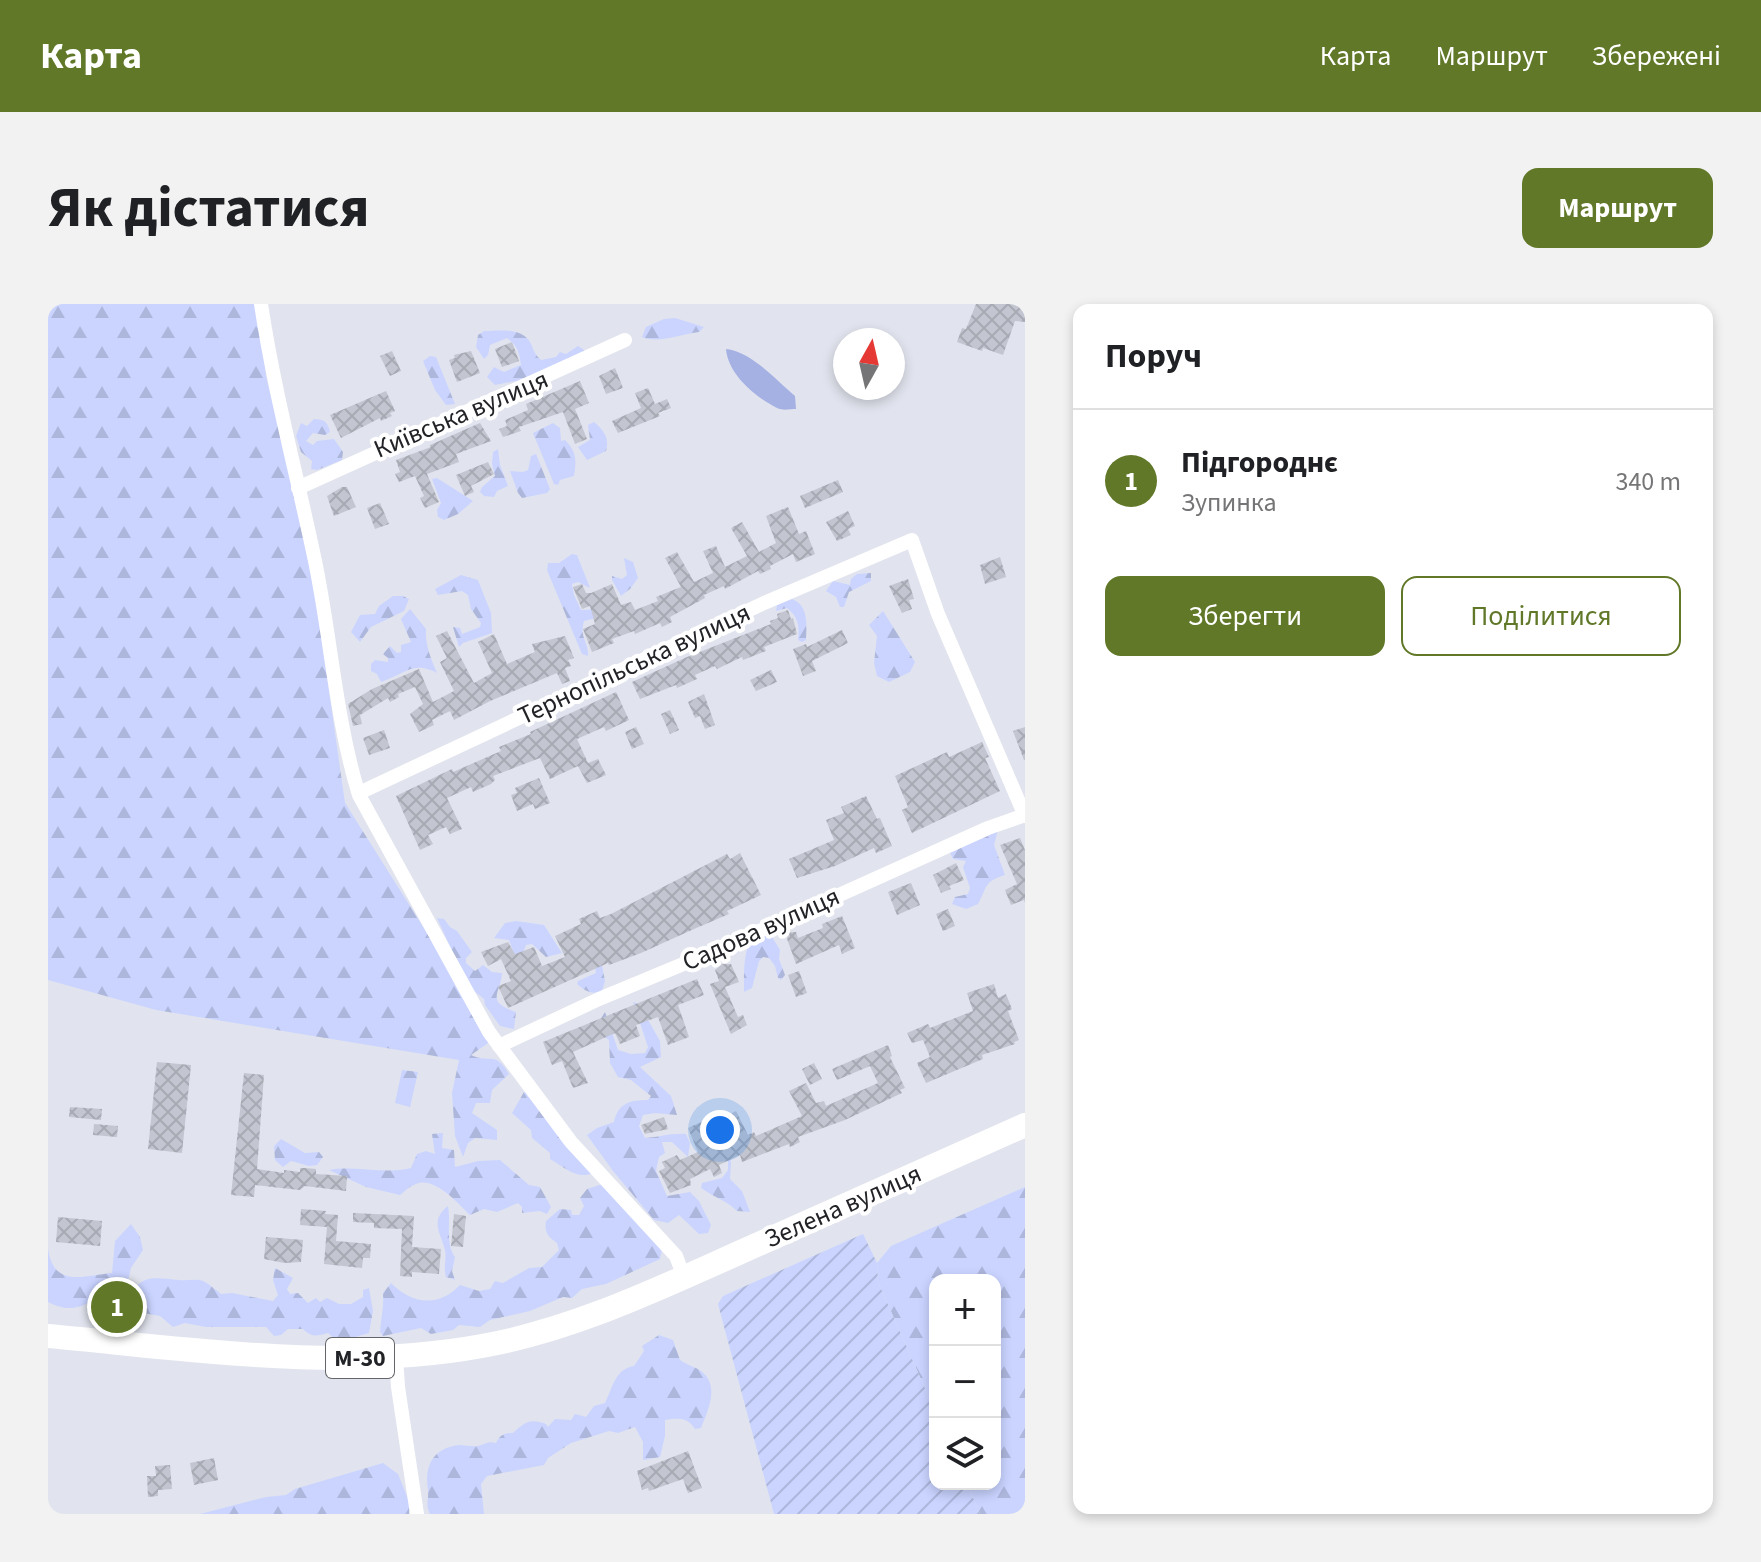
<!DOCTYPE html>
<html lang="uk">
<meta charset="utf-8">
<style>
body{margin:0;font-family:"Source Sans 3",sans-serif;background:#f2f2f2;color:#202124}
.controls{position:absolute;right:24px;bottom:24px;display:grid;overflow:hidden;border-radius:16px;box-shadow:0 4px 12px #0003}
.controls button{width:72px;height:72px;display:grid;place-items:center;padding:0;border:0;border-bottom:2px solid #e0e0e0;background:#fff;color:#202124;font:40px sans-serif}
.compass{position:absolute;left:785px;top:24px;width:72px;height:72px;border-radius:50%;background:#fff;box-shadow:0 4px 12px #0003;rotate:8deg}
.you{position:absolute;left:672px;top:826px;width:28px;height:28px;margin:-20px;border:6px solid #fff;border-radius:50%;background:#1a73e8;box-shadow:0 0 0 12px #1a73e833}
.badge{display:grid;place-items:center;width:52px;height:52px;border-radius:50%;background:#617829;color:#fff;font-size:26px;font-weight:700}
.pin{position:absolute;translate:-50% -50%;border:4px solid #fff;box-shadow:0 2px 8px #0006}
.list{margin:0;padding:0;list-style:none}
h2{display:flex;justify-content:space-between;align-items:center;height:104px;margin:0;padding:0 32px;font-size:34px}
h2 small{font-size:26px;font-weight:400;color:#757577}
.list li{display:grid;grid-template-columns:52px 1fr auto;gap:24px;align-items:center;box-sizing:border-box;height:144px;padding:0 32px;border-top:2px solid #e0e0e0}
.list b{display:block;font-size:30px;white-space:nowrap}
.list p{margin:0;font-size:26px;white-space:nowrap;color:#757577}
.list em{font-size:26px;font-style:normal;color:#757577}
.actions{display:flex;gap:16px;padding:24px 32px}
.actions a{flex:1;padding:18px 0;border:2px solid #617829;border-radius:16px;text-align:center;font-size:28px;color:#617829}
.actions .main{background:#617829;color:#fff}
.icon{flex:none;width:44px;height:44px;fill:none;stroke:currentColor;stroke-width:2;stroke-linecap:round;stroke-linejoin:round}
.map{position:relative;flex:none;width:977px;height:1210px;overflow:hidden;border-radius:16px}
header{display:flex;align-items:center;gap:48px;box-sizing:border-box;height:112px;padding:0 40px;background:#617829;color:#fff}
header strong{font-size:38px}
nav{display:flex;gap:44px;margin-inline-start:auto;font-size:28px}
.intro{display:flex;align-items:center;justify-content:space-between;box-sizing:border-box;height:192px;padding:0 48px}
h1{margin:0;font-size:56px}
.button{padding:20px 36px;border-radius:16px;background:#617829;color:#fff;font-size:28px;font-weight:700}
main{display:flex;gap:48px;padding:0 48px}
aside{flex:1;background:#fff;border-radius:16px;box-shadow:0 4px 12px #0003}
.map>svg:first-child{display:block}
</style>
<header>
<strong>Карта</strong>
<nav><a>Карта</a><a>Маршрут</a><a>Збережені</a></nav>
</header>
<div class="intro"><h1>Як дістатися</h1><a class="button">Маршрут</a></div>
<main>
<div class="map">
<svg width="977" height="1210" viewBox="0 0 977 1210">
<defs>
<pattern id="forest-firs" width="22" height="20" patternUnits="userSpaceOnUse" patternTransform="scale(2)"><rect width="22" height="20" fill="#cad4ff"/><path d="M5 1l3.5 6h-7zM16 11l3.5 6h-7z" fill="#adb6db"/></pattern>
<pattern id="garden-furrows" width="10" height="10" patternUnits="userSpaceOnUse" patternTransform="scale(2)"><rect width="10" height="10" fill="#cad4ff"/><path d="M-1 1l2-2M0 10L10 0M9 11l2-2" fill="none" stroke="#adb6db"/></pattern>
<pattern id="building-cross-hatch" width="8" height="8" patternUnits="userSpaceOnUse" patternTransform="scale(2)"><rect width="8" height="8" fill="#c3c6d0"/><path d="M0 0l8 8M0 8l8-8" fill="none" stroke="#a7aab3"/></pattern>
</defs>
<rect width="100%" height="100%" fill="#e1e4ee"/>
<g fill="url(#forest-firs)">
<path d="M0 0H210L218 72 263 260 297 499 446 735 423 751C442 760 447 746 461 770L444 786 442 799H428L424 809 449 826V836L427 834 420 839 415 853 407 832 404 789 411 756 108 706 0 676Z"/>
<path d="M627 14 656 23 651 28C634 30 609 40 594 33L598 23 616 15Z"/>
<path d="M436 27C451 27 473 23 482 38 486 46 486 50 493 56L508 53 512 48 518 50 530 42 535 45 537 50 472 76 447 81 439 73 446 63 456 68 473 61C471 48 470 42 459 34L442 41 440 51 436 55 428 43 430 31Z"/>
<polygon points="382,52 388,53 407,100 398,101 387,86 375,57"/>
<path d="M266 115C276 115 280 118 282 128L277 131 265 129 258 137 265 141 269 137 286 135 295 148 294 156 269 166 263 165 264 157 253 148 248 132 253 119 259 122Z"/>
<path d="M546 118C556 126 562 135 558 147L539 156 530 143 542 136 540 121Z"/>
<path d="M505 119 512 124 513 137 517 136C528 147 529 156 526 172L512 176 510 181 506 180 485 129Z"/>
<polygon points="450,145 452,161 460,182 449,187 446,193 436,192 432,188 434,183 447,172 444,160 445,148"/>
<polygon points="488,150 502,185 499,189 474,194 470,189 462,167 475,168 480,166 483,152"/>
<polygon points="389,174 425,197 410,210 396,216 390,213 389,206 393,199 384,175"/>
<path d="M524 250 529 251 542 284 530 278 524 280 526 291 533 306 552 305 549 314 536 317C531 334 541 338 540 352L534 350 499 266 500 259H511Z"/>
<polygon points="576,254 585,258 590,274 582,285 573,292 564,276 564,272 574,275 579,271"/>
<polygon points="823,269 823,277 801,288 796,303 792,303 788,293 778,287 785,277 802,281 803,275 809,270"/>
<polygon points="413,271 430,276 443,309 444,329 415,339 411,343 405,323 412,324 414,330 432,323 433,319 423,305 420,291 414,287 390,291 387,285"/>
<polygon points="345,292 355,292 361,295 356,307 323,323 312,338 303,328 312,311 327,310 331,302"/>
<path d="M744 295C760 301 759 319 758 336L754 338 750 336C752 323 750 312 739 304L728 307 729 301Z"/>
<path d="M362 305 378 325C377 341 383 355 389 369 364 356 356 371 333 378L329 370 323 367V360L327 356 340 358V354L335 350 342 342 349 349 353 348V341L363 338 353 315Z"/>
<polygon points="835,307 867,358 862,368 841,378 829,372 826,359 829,332 821,321"/>
<path d="M950 526 946 541 957 571C935 578 940 582 930 600L918 605 904 600 907 593 920 590 922 584 915 563 918 557 905 555 902 548Z"/>
<path d="M389 614 396 615 402 623 409 627 424 648 418 654V659L427 667 435 661 444 668 454 669C453 690 436 697 468 708L466 725 452 722 437 701 436 695 420 682Z"/>
<polygon points="468,617 496,621 514,649 498,653 484,640 478,641 475,649 467,653 461,636 446,634 457,619"/>
<path d="M721 628 732 646 731 655 737 671 733 676 730 674 727 662 721 654 715 653 711 657 704 684 696 688C696 670 695 656 701 639Z"/>
<path d="M553 656 557 677 554 687C544 691 537 687 529 680L530 677 548 669 547 662Z"/>
<path d="M585 698 591 700 612 737 613 753 592 763 623 792 629 811 607 809 595 811 591 822 597 834C612 833 623 829 638 830L642 839 640 853 624 838H614L617 849 611 853 608 867 619 892 642 888 651 897 663 921 660 929 651 930 631 911 620 919 606 916 565 867 539 831 549 824 566 818C570 799 582 796 600 796L603 792 583 776 570 773 562 759 561 736 555 732 552 716 557 708 570 746 583 750 597 749 600 743Z"/>
<polygon points="354,766 370,768 362,803 347,799"/>
<path d="M476 788 485 791 546 869C528 876 518 864 502 855V849L484 834 483 826 464 809Z"/>
<path d="M395 829 394 844 406 846 407 863 430 857 452 856 481 881 492 883 503 903 499 910 492 907 474 909V903L470 899 449 908 436 905 422 911C410 900 387 872 368 880 362 882 357 887 352 891L318 883 281 866C308 861 336 871 363 864L369 850 378 847 387 850 384 830Z"/>
<polygon points="233,835 257,849 271,848 275,853 269,861 261,862 243,857 235,863 227,856 226,842"/>
<path d="M680 842 683 859 682 875 694 887 702 908 689 907C678 896 665 893 653 884L654 879 674 874 680 866Z"/>
<path d="M558 879 615 940 612 955 558 980 534 985 524 994 515 993 482 1007 442 1016 432 1023 411 1021 405 1026 383 1030 373 1024 335 1032 332 1028C333 1014 336 1003 335 989L343 979C364 1000 390 1004 412 981L431 987 442 985 447 977 455 979 481 964 494 963 511 946 509 939C500 933 496 928 498 917L512 905 523 906 524 911H531L536 902 532 894 539 885Z"/>
<polygon points="977,883 977,1210 932,1210 919,1180 947,1180 947,976 887,976 887,1107 830,978 829,959 843,942"/>
<path d="M400 902C403 919 397 939 407 953L404 967 407 976 398 973C395 963 399 955 397 946 393 929 381 917 400 902Z"/>
<path d="M83 920 92 933 95 946 83 964 79 981 69 987H58C39 1001 25 1011 0 998V944C5 984 34 972 64 969L67 937Z"/>
<path d="M227 964 245 974 239 985 242 990 250 989 260 999 268 994 272 998 279 994 291 1000H303L315 993V986L321 984 325 1007 321 1029 297 1036 287 1035 280 1029C269 1032 264 1034 255 1025H240L233 1031 226 1032 218 1023H158L137 1019 125 1023 112 1012 83 1007C85 969 102 973 131 976 140 977 150 974 157 978 162 981 168 986 173 990L184 989 225 997 230 991 225 976Z"/>
<path d="M611 1031 625 1036 632 1056C638 1060 644 1062 650 1065 673 1079 661 1104 653 1124L647 1125C639 1113 631 1114 617 1116V1132L612 1153 595 1156V1138L587 1123 570 1129 561 1127 523 1139 500 1154 496 1161 439 1172 433 1180 436 1210H382C377 1201 381 1195 380 1186 376 1162 385 1144 411 1141 417 1141 424 1143 430 1142 438 1140 440 1137 448 1139 452 1131 456 1129 465 1129 477 1118 482 1114 498 1120L500 1123 507 1115 523 1116 527 1110 538 1113 546 1102 557 1099C565 1083 567 1065 586 1062L596 1047 594 1042Z"/>
<polygon points="335,1159 350,1170 362,1200 361,1210 152,1210 218,1193 238,1191 247,1185"/>
</g>
<polygon fill="url(#garden-furrows)" points="815,930 829,959 830,978 887,1107 887,1180 919,1180 932,1210 726,1210 670,1000 675,992"/>
<path fill="#a5b1e3" d="M678 45C704 48 728 76 747 92L748 105C742 105 735 107 729 104 707 93 680 70 678 45Z"/>
<g fill="url(#building-cross-hatch)">
<polygon points="928,0 977,0 977,18 967,17 955,51 935,44 934,47 909,38 914,24 918,25"/>
<polygon points="464,38 471,57 454,63 447,45"/>
<polygon points="344,47 353,67 342,72 332,52"/>
<polygon points="423,47 432,69 409,78 401,56 407,54 406,51"/>
<polygon points="567,64 575,84 558,90 551,72"/>
<polygon points="532,77 541,99 527,105 539,135 527,140 515,108 471,123 473,127 455,133 451,125 459,122 457,116 480,106 478,100"/>
<polygon points="600,84 607,100 619,95 623,104 610,109 612,112 570,129 564,117 593,104 587,89"/>
<polygon points="338,87 347,107 342,109 344,112 333,117 332,114 293,134 282,111"/>
<polygon points="432,119 443,137 408,150 411,158 379,170 391,198 377,204 372,194 376,192 367,172 351,178 347,170 352,168 348,156 383,143 382,141"/>
<polygon points="440,158 446,170 423,182 426,188 417,192 408,171"/>
<polygon points="790,176 795,188 757,204 752,192"/>
<polygon points="294,183 299,183 308,203 286,212 279,192"/>
<polygon points="332,199 341,220 327,225 319,204"/>
<polygon points="740,203 751,230 758,227 767,250 748,258 745,250 722,262 723,265 712,270 710,267 677,285 676,282 656,291 657,294 622,313 624,318 614,323 612,319 587,330 586,327 564,335 566,339 544,348 535,325 547,320 542,302 534,305 525,283 534,280 538,289 543,289 564,280 573,301 583,298 587,306 610,297 608,293 633,283 617,254 629,248 646,278 665,269 655,247 668,242 677,263 699,252 683,224 694,218 711,248 728,239 718,212"/>
<polygon points="800,207 807,222 800,225 803,231 789,237 778,218"/>
<polygon points="952,253 958,273 937,280 932,261"/>
<polygon points="860,275 866,295 861,296 864,305 854,309 841,282"/>
<polygon points="740,306 743,315 745,314 749,330 716,343 718,347 695,356 694,353 669,365 667,362 647,371 649,375 629,384 628,381 592,395 584,378 639,353 723,320 722,317 730,314 729,310"/>
<polygon points="794,326 800,339 764,357 768,367 755,372 745,345 758,340 759,343"/>
<polygon points="399,327 426,379 444,369 430,338 446,330 459,360 487,348 484,340 517,332 526,354 520,356 523,362 517,364 522,377 514,380 509,369 442,397 406,416 402,407 384,416 386,421 371,428 362,410 375,400 367,383 350,390 351,393 342,398 340,394 312,411 314,420 305,422 300,400 324,385 371,365 385,398 406,387 392,358 399,354 388,332"/>
<polygon points="723,366 729,378 708,387 702,376"/>
<polygon points="568,388 581,416 558,427 556,423 529,435 540,459 550,455 558,471 539,479 530,462 502,475 492,454 445,472 447,476 443,480 425,488 423,483 399,494 414,525 402,530 398,523 380,531 385,540 372,546 348,492 404,465 405,468 453,447 451,443 483,430 482,428"/>
<polygon points="656,390 667,421 657,425 652,412 647,414 640,398"/>
<polygon points="622,406 631,426 622,430 613,410"/>
<polygon points="588,423 596,440 584,445 577,428"/>
<polygon points="977,423 977,456 976,456 965,427"/>
<polygon points="336,426 342,444 321,451 315,434"/>
<polygon points="934,438 941,453 937,454 952,487 864,529 854,506 860,503 847,472 899,448 901,453"/>
<polygon points="491,474 502,499 487,505 485,500 469,507 463,491 469,489 467,484"/>
<polygon points="818,492 829,515 832,514 844,542 828,549 826,544 787,562 749,574 741,555 786,536 778,516 796,509 793,503"/>
<polygon points="972,534 977,546 977,599 976,596 963,601 957,586 969,580 952,541"/>
<polygon points="692,549 713,591 679,607 681,610 646,625 593,649 561,661 560,659 460,704 450,682 463,677 453,655 440,662 433,648 460,638 467,650 486,643 494,662 517,653 507,632 533,620 531,615 549,607 552,614 563,610 679,550 682,555"/>
<polygon points="908,559 916,576 901,582 903,585 893,589 885,571"/>
<polygon points="863,579 872,601 849,611 840,588"/>
<polygon points="900,605 907,622 895,627 888,610"/>
<polygon points="794,612 807,644 794,650 791,641 748,660 738,632 742,628 748,628 750,634 775,624 774,620"/>
<polygon points="674,660 683,660 691,678 677,683 690,713 695,711 699,721 683,730 662,680 671,677 667,666"/>
<polygon points="751,667 759,689 748,693 740,671"/>
<polygon points="649,675 656,691 630,701 641,733 620,741 610,713 588,721 592,732 572,740 567,729 525,748 540,779 525,784 514,757 504,761 495,738"/>
<polygon points="946,680 950,694 958,690 964,705 960,707 971,736 966,738 967,740 934,751 935,755 878,779 869,759 882,753 875,736 864,739 859,729 880,720 882,724 925,707 919,689"/>
<polygon points="840,741 844,752 842,753 857,784 852,786 854,789 797,816 750,833 752,838 742,843 741,840 694,858 692,851 671,861 674,869 666,873 662,865 642,875 643,881 622,889 611,867 617,864 614,858 629,851 632,856 650,848 640,824 658,816 660,821 688,807 700,831 706,828 708,832 754,812 741,787 758,779 768,799 776,797 778,802 830,779 822,762 789,776 784,765"/>
<polygon points="109,758 143,761 134,849 100,845"/>
<polygon points="766,759 774,775 762,781 754,765"/>
<polygon points="196,769 216,771 209,865 236,869 236,866 252,868 252,864 257,864 268,865 268,870 299,872 298,887 257,882 252,886 242,885 207,881 206,893 183,891"/>
<polygon points="22,803 54,805 53,816 21,813"/>
<polygon points="616,813 620,825 597,830 593,821"/>
<polygon points="46,820 70,822 69,833 45,831"/>
<polygon points="253,905 278,907 277,910 290,911 288,937 323,940 322,954 315,954 314,964 276,960 279,923 252,921"/>
<polygon points="305,909 366,912 364,943 393,945 391,970 364,968 364,973 352,972 354,925 326,924 326,919 305,918"/>
<polygon points="406,910 418,912 415,943 403,942"/>
<polygon points="10,913 54,917 52,942 8,938"/>
<polygon points="218,933 255,936 253,958 236,959 216,955"/>
<polygon points="640,1147 654,1184 640,1189 635,1175 601,1187 600,1184 594,1186 589,1167"/>
<polygon points="166,1154 170,1176 146,1181 142,1159"/>
<polygon points="122,1161 124,1185 110,1186 110,1192 100,1193 99,1172 108,1172 107,1162"/>
</g>
<g fill="none" stroke-linecap="round" stroke-linejoin="round">
<g stroke="#fff" stroke-width="14">
<path d="M213 0C226 87 249 171 267 257 283 334 288 417 311 491L441 728 523 838 628 952 636 973"/>
<polyline points="250,184 577,36"/>
<polyline points="311,489 716,299 864,236 890,310 977,512"/>
<polyline points="451,742 551,695 669,646 940,524 977,511"/>
<polyline points="348,1052 350,1083 369,1210"/>
</g>
<path stroke="#fff" stroke-width="24" d="M0 1032C142 1045 293 1068 434 1042 525 1026 612 984 695 947 789 905 883 863 977 821"/>
</g>
<g text-anchor="middle" dominant-baseline="central" stroke-width="8" stroke-linejoin="round" paint-order="stroke">
<rect fill="#fff" stroke="#646568" stroke-width="2" x="278" y="1034" width="68" height="40" rx="6"/>
<g font-size="24" font-weight="bold" fill="#222327">
<text x="312" y="1054">М-30</text>
</g>
<g font-size="26" fill="#222327" stroke="#fff">
<text transform="translate(413 110) rotate(-23)">Київська вулиця</text>
<text transform="translate(586 360) rotate(-25)">Тернопільська вулиця</text>
<text transform="translate(713 625) rotate(-24)">Садова вулиця</text>
<text transform="translate(795 902) rotate(-24)">Зелена вулиця</text>
</g>
</g>
</svg>
<div class="controls">
<button>+</button>
<button>−</button>
<button><svg class="icon" aria-label="layers" viewBox="0 0 24 24"><path d="M12 4l9 5-9 5-9-5zM3 14l9 5 9-5"/></svg></button>
</div>
<svg class="compass" viewBox="-18 -18 36 36"><path d="M0-13l5 13h-10z" fill="#e53935"/><path d="M0 13l5-13h-10z" fill="#757577"/></svg>
<div class="you"></div>
<div class="pin badge" style="left:69px;top:1003px">1</div>
</div>
<aside>
<h2>Поруч<small></small></h2>
<ul class="list">
<li><span class="badge">1</span><div><b>Підгороднє</b><p>Зупинка</p></div><em>340 m</em></li>
</ul>
<div class="actions"><a class="main">Зберегти</a><a>Поділитися</a></div>
</aside>
</main>
